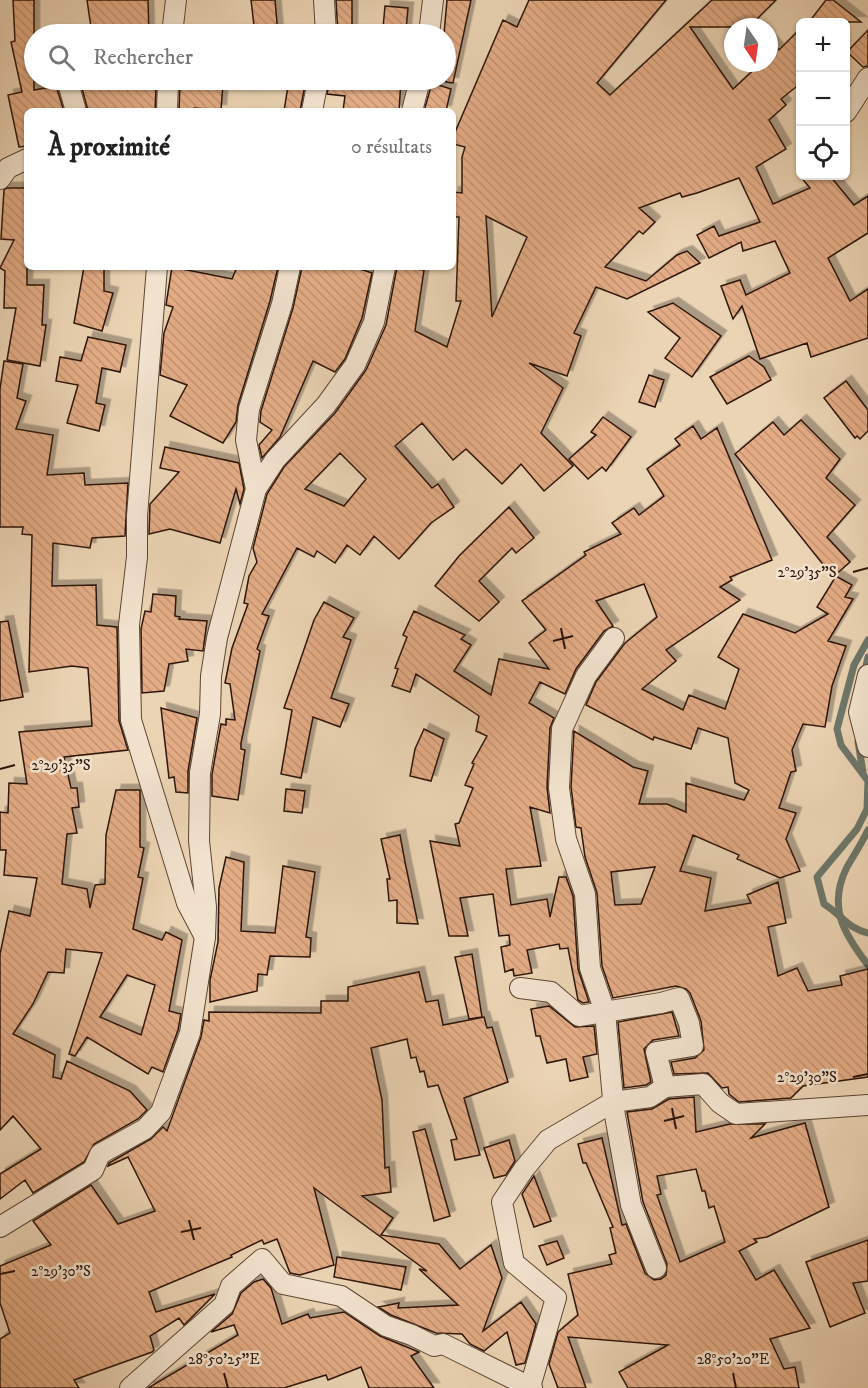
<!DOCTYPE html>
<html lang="fr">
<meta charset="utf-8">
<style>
body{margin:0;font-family:"IM FELL DW Pica",serif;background:#f6f6f6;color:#222}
.controls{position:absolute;right:18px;top:18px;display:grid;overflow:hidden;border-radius:9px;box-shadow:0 2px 4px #0004}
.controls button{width:54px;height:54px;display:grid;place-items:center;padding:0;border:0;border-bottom:2px solid #e0e0e0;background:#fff;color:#222;font:30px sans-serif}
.compass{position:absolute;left:724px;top:18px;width:54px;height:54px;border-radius:50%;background:#fff;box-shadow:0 2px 4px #0004;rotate:167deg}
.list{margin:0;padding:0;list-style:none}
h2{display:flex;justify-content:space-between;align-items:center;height:78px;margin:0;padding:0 24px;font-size:26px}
h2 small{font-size:20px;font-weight:400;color:#767676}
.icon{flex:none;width:33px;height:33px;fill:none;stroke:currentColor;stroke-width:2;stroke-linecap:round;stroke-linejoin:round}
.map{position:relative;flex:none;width:868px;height:1388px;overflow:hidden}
.search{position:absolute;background:#fff;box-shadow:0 2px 4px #0004;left:24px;top:24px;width:432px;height:66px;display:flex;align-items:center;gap:15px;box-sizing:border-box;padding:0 21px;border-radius:33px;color:#767676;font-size:22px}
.panel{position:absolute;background:#fff;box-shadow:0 2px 4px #0004;left:24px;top:108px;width:432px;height:162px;border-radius:9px}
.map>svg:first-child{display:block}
</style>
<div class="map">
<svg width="868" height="1388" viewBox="0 0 868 1388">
<defs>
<pattern id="building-back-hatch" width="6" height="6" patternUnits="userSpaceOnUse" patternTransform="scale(1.5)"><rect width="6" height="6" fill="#e3ac85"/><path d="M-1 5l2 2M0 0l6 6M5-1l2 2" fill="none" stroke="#c39372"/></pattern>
<filter id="shadow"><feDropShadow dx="5.5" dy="-5.5" stdDeviation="0" flood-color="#0004"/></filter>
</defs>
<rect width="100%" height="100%" fill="#ebd4b4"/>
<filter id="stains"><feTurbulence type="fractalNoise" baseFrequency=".00333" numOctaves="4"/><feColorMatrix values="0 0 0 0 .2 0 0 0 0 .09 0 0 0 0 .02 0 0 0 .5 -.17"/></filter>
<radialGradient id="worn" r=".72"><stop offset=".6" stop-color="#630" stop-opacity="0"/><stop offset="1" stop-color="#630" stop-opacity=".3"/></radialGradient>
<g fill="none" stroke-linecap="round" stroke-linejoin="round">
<g stroke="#6d776a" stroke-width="7">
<path d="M868 640 854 665 837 729 841 745 868 781 867 809 857 829 817 877 824 904C843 916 847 928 868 933"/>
<polyline points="864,675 868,657"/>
<polyline points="858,742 863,772"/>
<path d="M868 830C862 843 854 855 847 867 827 907 844 934 868 965"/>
</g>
</g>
<g fill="url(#building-back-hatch)" stroke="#2d1509" stroke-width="1.5" fill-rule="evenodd" filter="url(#shadow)">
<polygon points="13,0 34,0 34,90 56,86 64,111 27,111 27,146 19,147 8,95 22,92 11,42 15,41"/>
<polygon points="87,0 148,0 149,34 92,34"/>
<polygon points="251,0 275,0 278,34 255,34"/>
<polygon points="336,0 352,0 352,34 338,34"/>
<polygon points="447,0 471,0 453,83 446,82 444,34"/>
<path d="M529 0H666L597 83 610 95 712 0H776L749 27H690L733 89 761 63H769V39L779 50 801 28V83L781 99 786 105 769 120 786 149 756 167 773 204 810 188 800 176H830L854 205 868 196V233L828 258 850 301 868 289V338L811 357 807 343 760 359 742 306 733 319 721 286 740 280 746 295 790 273 775 241 743 251 741 242 709 258 697 235 714 226 719 236 760 222 739 178 697 193 682 197 680 193 639 208 655 222 643 234 639 231 605 267 646 281 677 255 687 251 700 263 627 299 596 287 574 333 581 336 567 376 529 363 563 388 541 433 573 466 544 491 521 464 502 484 466 449 453 460 422 423 395 446 432 488 438 484 454 507 431 523 399 559 374 536 360 555 347 545 335 563 317 551 314 557 297 548 262 614 269 616 257 649 260 651 241 743V749L245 750 238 800 212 796V774L221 724 226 725V719L235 720 230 684 225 683 232 648 248 604 244 603 249 576 257 562 253 548 267 494 284 467 335 413 366 370 386 325 397 267 424 270 415 331 447 347 461 301H456L459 217H453V192L462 193V157L465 147 453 144V137L503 20 517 27ZM486 216 527 237 492 317ZM340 453 366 479 344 506 305 489Z"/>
<polygon points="826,0 833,0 861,22 809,22"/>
<polygon points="385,6 408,8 406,30 383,28"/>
<polygon points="868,30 868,66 863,67 847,52"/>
<polygon points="87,80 141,80 141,88 156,88 155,111 88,111 80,81"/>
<polygon points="289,80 306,80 300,111 284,111"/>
<polygon points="330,80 401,80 399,111 343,111 345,96 327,94"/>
<polygon points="180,81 223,84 221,110 194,108 194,111 179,111"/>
<polygon points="432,83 451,89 446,111 424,111"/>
<polygon points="7,188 27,188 27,285 44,285 42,325 46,325 40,366 7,360 16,308 4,308 5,271 0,268 14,240 1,239 4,190"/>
<polygon points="84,267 104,267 104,291 113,293 102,331 74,323"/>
<polygon points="172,267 232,279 237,267 278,267 270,301 238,405 236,422 223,443 170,416 187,385 160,375 164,333 173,307 166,305"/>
<polygon points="302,267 354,267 372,273 362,318 345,359 335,372 313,361 280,437 262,458 259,445 272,430 260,422 261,411 293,308"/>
<polygon points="673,303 721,336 692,377 665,358 680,338 648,312"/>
<polygon points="88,337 126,345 120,372 102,368 96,403 105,405 99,431 67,423 78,385 56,381 60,357 81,361"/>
<polygon points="749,356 764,367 771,380 727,404 710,377"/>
<path d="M4 361 23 364 17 398 26 401 16 429 53 435 47 475 84 473 85 485 128 483 125 536 92 538 90 548 53 543 52 586 96 585 97 625 117 627 119 721 128 750 64 757 71 788H77L79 807 72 808 77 833 67 834 62 884 87 889 90 908 95 885 105 884 106 835 116 790H140V847L144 848 138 877 143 878 133 929 162 940 166 932 182 940 169 1011 181 1014 178 1030 163 1072 152 1067 148 1074 87 1037 75 1056 69 1054 102 953 66 949 64 973 48 972 33 1004 13 1034 55 1055 53 1077 61 1079 67 1061 130 1091 147 1110 138 1119 94 1144 84 1162 33 1193 25 1180 0 1199V1174L41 1149 13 1116 0 1130V954L9 911 30 916 37 878 4 875 6 850H0V812L8 813 9 783 27 784 19 732 92 726 88 668 72 666 29 672 32 535 22 534 23 527H0V389ZM127 975 155 985 141 1035 100 1017Z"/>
<polygon points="649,375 664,380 655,407 639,402"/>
<polygon points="846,381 868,410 868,431 860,439 857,436 855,438 824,398"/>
<polygon points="603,417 631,437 606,471 602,467 588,479 569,459 596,435 591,432"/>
<polygon points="801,420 840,459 826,478 855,505 827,537 850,562 833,577 735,454 773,422 784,435"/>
<path d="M693 426 701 439 717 428 772 560 730 577 732 580 720 587 740 600 666 650 676 661 642 689 683 710 689 695 725 709 739 669 718 657 743 614 795 633 828 614 817 607 836 576 852 585 845 597 853 599 828 641 846 646 832 686 825 727 803 724 792 750 796 771 791 772 779 808 796 813 786 839 800 871 780 878 737 859 739 855 693 835 680 871 711 878 705 911 751 903 747 895 778 882 786 923 768 927 778 976 797 968 808 991 842 985 840 976 868 969V1077L803 1086 791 1098 739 1102 729 1094 728 1087 722 1088 708 1073 674 1074 671 1062 695 1058 704 1050 701 1021 690 993 686 989 676 986 613 998 602 966 597 893 585 857 581 828 576 827 571 787 574 731 633 767 648 771 639 804H667L686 812V783L744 800 749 790 735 783 728 738 698 728 691 749 654 737 653 740 586 705 596 682 625 643 657 617 644 584 596 601 613 626 604 631 576 669 565 694 540 682 529 703 554 718 550 728 547 787 550 813 530 807 541 866 506 869 511 905 547 899 550 917 559 877H566L573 896 578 969 589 1002 583 1003 578 1000 568 948 560 949 559 944 527 950 532 973 514 976 513 969 505 972 501 947 510 945 509 935 499 936 493 894 460 898 468 936H449L430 841 460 846 455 824 459 823 473 788 465 785 474 764 472 763 487 736 476 731 479 716 416 674 410 692 392 686 398 669 395 668 407 637 403 635 414 611 465 635 461 639 471 645 454 671 491 695 499 659 549 669 529 643 546 630 522 601 586 555 584 552 621 534 612 523 634 508 639 515 664 496 647 469 680 445 675 439ZM655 867 641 904 615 905 611 872Z"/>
<polygon points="165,447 239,463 244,489 240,504 236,489 220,543 170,529 149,534 150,504 179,472 160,468"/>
<polygon points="509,507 534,538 516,553 512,548 479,581 499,602 479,621 435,586 459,556"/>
<polygon points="153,594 176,596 175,616 180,617 179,619 207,621 203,651 186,649 188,661 169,664 164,691 142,693 141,629 145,611 151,612"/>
<polygon points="324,602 354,618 343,637 351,640 331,698 349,704 340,727 313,717 301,778 281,774 292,710 284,708 314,620"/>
<polygon points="8,621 23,697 0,701 0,622"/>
<polygon points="161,708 197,718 188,771 188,793 176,792 174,777 169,778"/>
<polygon points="424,729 444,739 431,781 410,776 415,749"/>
<polygon points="286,789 305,791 302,813 284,811"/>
<polygon points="400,835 405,862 418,924 397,923 397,900 389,901 387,879 390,879 381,839"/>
<polygon points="226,857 244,862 241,931 275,933 283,866 315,872 306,937 311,938 310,957 270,956 267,975 258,974 257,991 210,1002 210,980 218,942 219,888"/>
<polygon points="472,954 482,1017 469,1019 455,957"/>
<polygon points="419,972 426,1002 438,1000 443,1025 484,1017 487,1028 492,1027 508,1082 464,1098 480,1155 455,1160 451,1140 457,1139 438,1085 428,1087 424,1071 420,1072 416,1057 411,1058 407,1039 371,1048 382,1100 385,1168 389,1167 391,1192 362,1196 393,1218 381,1235 439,1244 460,1269 491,1245 502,1278 483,1331 521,1302 536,1324 525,1363 516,1365 507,1332 484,1351 470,1344 462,1334 436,1333 391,1315 378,1307 399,1303 398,1308 458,1305 419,1269 427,1271 314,1188 334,1265 300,1275 290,1273 277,1239 264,1244 262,1240 231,1255 232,1257 149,1292 156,1312 215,1294 184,1325 179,1318 150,1336 154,1350 152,1352 74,1380 79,1388 0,1388 0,1339 10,1333 0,1303 0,1266 51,1245 33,1221 91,1185 118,1224 155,1211 128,1157 108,1166 109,1163 151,1139 163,1127 167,1131 201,1037 204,1020 209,1021 209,1012 321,1013 321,1001 348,1001 348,987"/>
<polygon points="549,1006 575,1027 594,1026 597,1054 583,1057 588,1077 570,1081 566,1059 547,1063 540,1036 536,1036 531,1009"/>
<polygon points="672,1012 679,1036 653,1040 644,1049 651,1082 646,1085 624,1088 618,1022"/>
<path d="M694 1097 696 1132 730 1124H765L751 1138 805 1123 829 1207 767 1237 754 1239 757 1242 739 1251 756 1280 774 1270 810 1328 770 1339 784 1369 795 1367 799 1388H628L619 1372 668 1345 568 1337 586 1388H558L549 1364 558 1332 578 1315 568 1274 612 1264 609 1255 616 1253 610 1228 613 1227 586 1163H583L578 1144 602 1138 622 1225 626 1224 645 1273 654 1280 661 1279 666 1275 667 1264 643 1202 627 1112 652 1109 669 1099ZM696 1169 702 1191H705L709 1208 714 1206 725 1242 680 1262 657 1195 661 1194 657 1176Z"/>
<polygon points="425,1129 450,1216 434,1221 413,1132"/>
<polygon points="509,1140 515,1161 506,1175 494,1178 484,1148"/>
<polygon points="534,1176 551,1221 534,1227 522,1194"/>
<polygon points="868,1240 868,1281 853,1283 865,1313 830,1327 806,1262"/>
<polygon points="557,1241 564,1258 547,1265 539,1246"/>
<polygon points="337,1257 406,1267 401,1290 334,1277"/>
<polygon points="263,1279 271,1288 282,1324 308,1314 310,1318 344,1312 380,1336 419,1352 411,1356 434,1388 369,1388 361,1367 328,1380 326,1375 284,1388 148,1388 238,1335 234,1325 211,1332 232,1314 241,1293 254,1282"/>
</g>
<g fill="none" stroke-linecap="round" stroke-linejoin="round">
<defs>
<g id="minor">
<polyline points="324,0 326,34"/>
<polyline points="172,34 176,0"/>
<polyline points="429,34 433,0"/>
<polyline points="67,80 76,111"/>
<polyline points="167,111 168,80"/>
<polyline points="312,111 318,80"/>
<polyline points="412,111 420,80"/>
<polyline points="846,112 868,78"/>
<polyline points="0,179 8,168 27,159"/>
<polyline points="157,267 137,516 137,557 129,625 131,720 187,903 205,937"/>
<polyline points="256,489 246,440 249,409 282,304 290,267"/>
<polyline points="614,638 586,676 562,729 559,788 566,839 585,894 590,968 605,1012 614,1110 631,1205 656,1268"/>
<polyline points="868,675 859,712 868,747"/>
<polyline points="520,988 551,992 579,1016 661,1003 679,998 689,1023 693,1046 656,1052 665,1087 703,1084 720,1103 736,1114 868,1105"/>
<polyline points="0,1227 93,1170 100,1154 145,1129 161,1112 190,1033 205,937 206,907 199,841 200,773 210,714 211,676 217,638 256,489 275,460 326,405 355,365 374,322 385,267"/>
<polyline points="530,1387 556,1298 514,1263 502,1202 524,1169 548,1140 613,1102 650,1097 665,1087"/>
<polyline points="130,1388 224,1305 231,1286 262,1259 283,1284 341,1296 386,1326 412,1335 434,1346 443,1344 532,1388"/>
</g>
</defs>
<use href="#minor" stroke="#5c4534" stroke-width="22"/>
<use href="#minor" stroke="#f2e3ce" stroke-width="20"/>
</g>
<path fill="none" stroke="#2d1509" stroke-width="2" d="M853 572 868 568M561 628 565 649M553 641 573 636M0 769 15 765M853 1077 868 1074M672 1108 676 1129M664 1121 684 1116M189 1220 194 1240M181 1232 201 1228M0 1274 15 1271M224 1373 228 1388M733 1373 736 1388"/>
<g font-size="15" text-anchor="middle" fill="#2d1509" stroke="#f2e3ce" stroke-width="5" stroke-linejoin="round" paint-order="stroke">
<text x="807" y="577">2°29'35"S</text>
<text x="61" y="770">2°29'35"S</text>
<text x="807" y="1082">2°29'30"S</text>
<text x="61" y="1276">2°29'30"S</text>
<text x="224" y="1364">28°50'25"E</text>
<text x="733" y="1364">28°50'20"E</text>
</g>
<rect width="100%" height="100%" filter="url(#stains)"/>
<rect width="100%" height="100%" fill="url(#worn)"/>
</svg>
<div class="controls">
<button>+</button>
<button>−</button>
<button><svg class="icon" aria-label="locate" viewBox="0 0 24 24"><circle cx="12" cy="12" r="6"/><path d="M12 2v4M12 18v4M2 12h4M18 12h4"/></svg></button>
</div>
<svg class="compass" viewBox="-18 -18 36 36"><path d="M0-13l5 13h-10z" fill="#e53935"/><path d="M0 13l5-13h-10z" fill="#767676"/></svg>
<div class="search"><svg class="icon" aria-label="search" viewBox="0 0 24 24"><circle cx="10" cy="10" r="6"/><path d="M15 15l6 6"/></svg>Rechercher</div>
<section class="panel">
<h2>À proximité<small>0 résultats</small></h2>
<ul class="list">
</ul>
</section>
</div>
